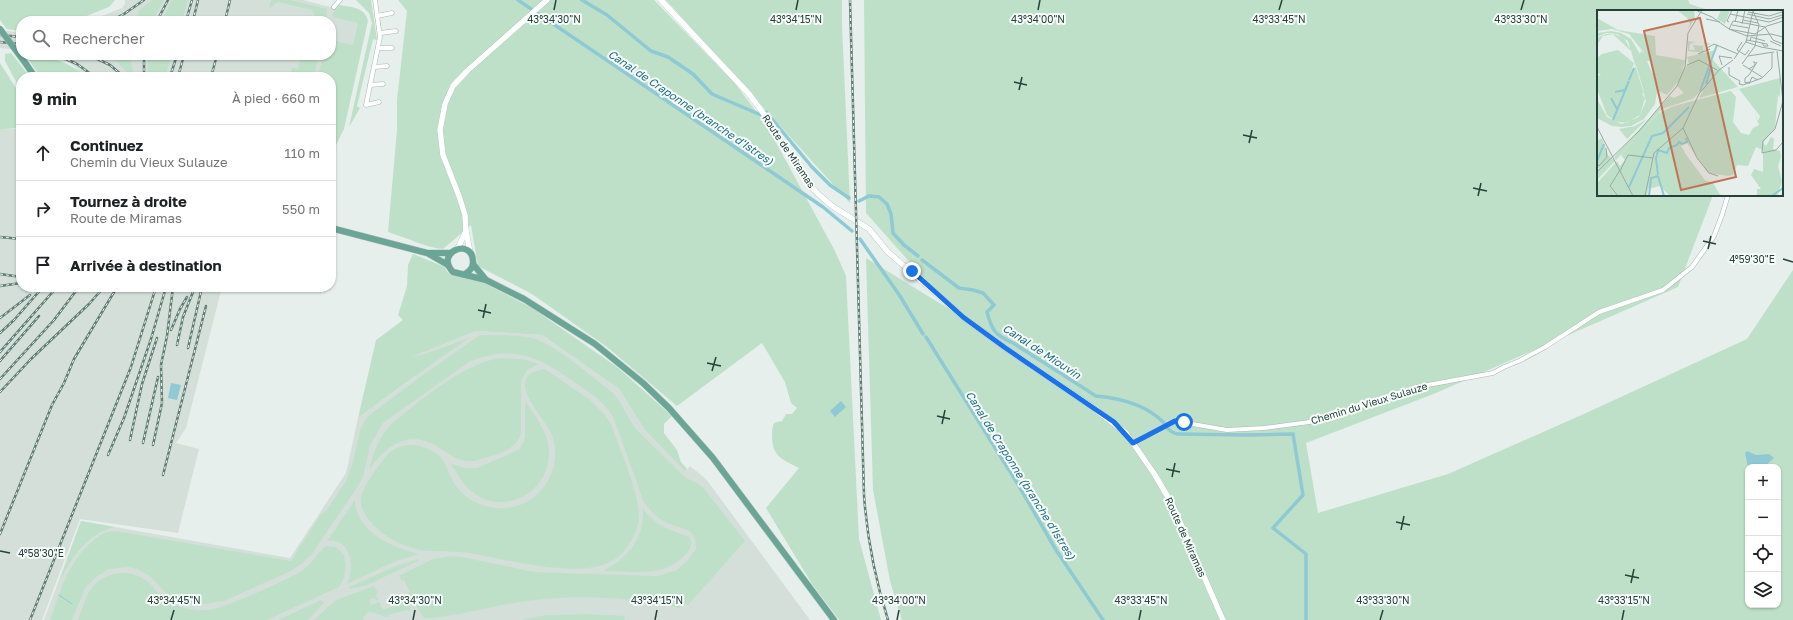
<!DOCTYPE html>
<html lang="fr">
<meta charset="utf-8">
<style>
body{margin:0;font-family:"Golos Text",sans-serif;background:#f2f2f2;color:#202124}
.controls{position:absolute;right:12px;bottom:12px;display:grid;overflow:hidden;border-radius:8px;box-shadow:0 1px 3px #0004}
.controls button{width:36px;height:36px;display:grid;place-items:center;padding:0;border:0;border-bottom:1px solid #e0e0e0;background:#fff;color:#202124;font:20px sans-serif}
.stop{position:absolute;width:12px;height:12px;margin:-9px;border:3px solid #1a73e8;border-radius:50%;background:#fff}
.stop.end{background:#1a73e8;border-color:#fff;box-shadow:0 1px 4px #0008}
.list{margin:0;padding:0;list-style:none}
h2{display:flex;justify-content:space-between;align-items:center;height:52px;margin:0;padding:0 16px;font-size:17px}
h2 small{font-size:13px;font-weight:400;color:#757577}
.list li{display:grid;grid-template-columns:26px 1fr auto;gap:12px;align-items:center;box-sizing:border-box;height:56px;padding:0 16px;border-top:1px solid #e0e0e0}
.list b{display:block;font-size:15px;white-space:nowrap}
.list p{margin:0;font-size:13px;white-space:nowrap;color:#757577}
.list em{font-size:13px;font-style:normal;color:#757577}
.icon{flex:none;width:22px;height:22px;fill:none;stroke:currentColor;stroke-width:2;stroke-linecap:round;stroke-linejoin:round}
.map{position:relative;flex:none;width:1793px;height:620px;overflow:hidden}
.search{position:absolute;background:#fff;box-shadow:0 1px 3px #0004;left:16px;top:16px;width:320px;height:44px;display:flex;align-items:center;gap:10px;box-sizing:border-box;padding:0 14px;border-radius:16px;color:#757577;font-size:15px}
.panel{position:absolute;background:#fff;box-shadow:0 1px 3px #0004;left:16px;top:72px;width:320px;height:220px;border-radius:16px}
.map>svg:first-child{display:block}
</style>
<div class="map">
<svg width="1793" height="620" viewBox="0 0 1793 620">
<rect width="100%" height="100%" fill="#e6efeb"/>
<g fill="#d4dfda">
<polygon points="125,0 303,0 365,16 331,161 331,77 88,77 70,63 48,55 331,55 331,21 89,21 122,8 125,4"/>
<polygon points="0,30 21,33 21,50 0,48"/>
<polygon points="21,128 21,287 222,287 186,428 176,443 199,449 178,533 80,519 42,620 0,620 0,130"/>
<polygon points="476,331 542,335 619,389 644,429 686,471 690,466 706,479 810,620 44,620 81,521 290,558 346,473 358,418 416,376 404,359"/>
</g>
<g fill="#bfe0c8" fill-rule="evenodd">
<polygon points="0,0 115,0 109,7 74,21 21,21 21,31 7,29 0,20"/>
<polygon points="152,0 164,0 153,21 139,21 138,11"/>
<polygon points="172,0 188,0 182,21 161,21"/>
<polygon points="271,0 290,0 327,9 326,21 318,21 312,10 279,2 276,3 272,7 269,8"/>
<polygon points="356,0 371,0 377,40 373,39 357,106 360,108 349,127 372,23 369,13"/>
<path d="M398 0H654L734 82 767 126 835 251 846 276 859 539 881 620H839L812 584 766 508 799 468C782 459 772 457 772 435 772 431 772 427 774 423L782 421 786 414H792L797 408 791 403 785 382 762 343 677 406 607 347 532 294 478 266 471 225 443 249C427 248 405 237 388 232L397 130V100L407 11Z"/>
<polygon points="666,0 842,0 842,26 850,203"/>
<path d="M864 0H1688L1690 4 1711 11H1598V195H1713L1678 287 1436 393 1306 443 1318 513 1448 474 1586 413 1747 339 1793 270V620H902L890 581 873 490 866 258 954 312 866 213ZM1748 467H1778V605H1748Z"/>
<path d="M339 5C351 7 365 7 368 21L344 129 333 151 331 161 332 127 331 108 333 100 331 99V77H318L323 55H331V40L353 45 358 23 332 17 336 7Z"/>
<polygon points="11,53 30,77 21,77 21,91 5,61 5,54"/>
<path d="M25 55C54 55 66 63 90 77H41Z"/>
<polygon points="105,55 130,55 134,77 132,77 116,61"/>
<polygon points="148,55 172,55 165,77 148,77"/>
<polygon points="301,55 319,55 314,77 290,77 292,68 298,69"/>
<polygon points="0,63 21,96 21,127 0,130"/>
<path d="M413 254 445 267 447 272 452 274 473 279 486 284 532 308 617 367 672 416 664 424V433L677 450 681 462 687 469 685 471 644 429 619 389 542 335 476 331 411 357 425 354 469 338C431 364 395 391 358 418L376 340 403 320 398 315 407 286 408 265Z"/>
<path d="M480 335C496 336 517 334 532 338 552 342 595 379 613 393 623 404 628 420 638 431L685 477C693 483 697 480 705 490L745 541 688 605 685 604 680 608C621 595 558 593 498 606 484 609 433 620 424 618L408 594 410 592 404 580 402 581 399 576 433 559 452 556 467 558 534 572 657 576 677 570 686 562 696 549C697 526 680 530 665 522 655 517 649 509 643 500L614 419C606 403 592 394 577 384 541 358 514 343 469 362L383 423 370 446 363 477 358 486 312 554 301 564 291 571 224 601 197 605 185 602 172 596 166 593 150 576 137 569 128 567 109 569 96 577 85 588 72 620H50C61 590 68 561 94 540 101 534 107 531 116 531L291 561 321 514 327 510 346 481 353 462 360 430 367 417 420 377Z"/>
<path d="M499 358 523 359 539 364 527 370 521 382V433C516 453 492 455 475 461 460 463 450 455 438 447 409 429 387 445 369 470 374 452 378 438 391 424 421 400 461 365 499 358Z"/>
<path d="M545 369 590 400 605 415 611 424C619 446 640 495 639 517 639 526 635 534 631 541 627 548 620 557 612 561 581 579 510 561 475 554 458 551 447 552 430 551 406 550 377 535 365 514 362 509 360 503 361 498 361 489 382 460 389 453 404 440 428 444 441 458 447 465 449 475 454 483 470 508 505 516 530 500 551 486 561 459 552 435 545 417 499 375 545 369Z"/>
<path d="M525 401C534 414 545 428 548 444 556 488 507 520 471 491 462 484 457 473 451 464L466 468H477L520 449 525 438Z"/>
<path d="M355 500C356 532 393 548 419 554L396 561 347 584C355 567 351 537 327 541Z"/>
<path d="M643 509C658 527 668 529 689 537 693 542 691 548 687 553 664 579 634 571 603 571 628 557 644 540 643 509Z"/>
<path d="M81 521 115 527C87 533 71 559 59 582Z"/>
<path d="M326 546 336 547 344 555 346 565 344 578 339 587 267 620H78C81 611 84 601 89 592 100 573 127 567 145 580 151 583 155 590 160 595 173 607 190 611 208 610 223 609 290 579 303 570 312 563 317 553 326 546Z"/>
<polygon points="419,559 418,561 365,586 349,589 349,587 396,566"/>
<path d="M374 586 378 593 376 594 378 600 376 601 374 598 369 600 371 605 379 602 383 610 406 601 411 606 410 611 406 610 388 615 389 617C381 617 375 611 368 612L364 616 363 620H314L336 600Z"/>
<polygon points="321,600 324,603 308,620 278,620"/>
<polygon points="590,614 624,616 625,620 521,620 546,615"/>
</g>
<g fill="#8ec9d4">
<polygon points="171,383 181,385 177,400 168,398"/>
<polygon points="841,401 846,407 835,417 830,411"/>
<polygon points="1747,451 1756,455 1769,454 1774,458 1764,467 1748,467 1745,453"/>
</g>
<g fill="none" stroke-linecap="round" stroke-linejoin="round">
<polyline stroke="#8ec9d4" stroke-width="1" points="59,595 72,604"/>
<g stroke="#8ec9d4" stroke-width="3.5">
<polyline points="518,0 823,207 852,231"/>
<polyline points="582,0 607,15 651,51 668,57 693,74 712,94 761,115"/>
<polyline points="766,112 812,167 830,185 849,198"/>
<polyline points="859,201 869,196 879,197 887,204 891,214 893,233 904,245 918,256"/>
<polyline points="860,239 900,296 923,334"/>
<path d="M922 260 959 288 973 290 983 293 994 305 987 312C992 331 995 335 1013 343L1096 396C1119 398 1147 405 1164 423"/>
<polyline points="926,337 1019,486 1056,550 1103,620"/>
<polyline points="1167,428 1172,432 1177,434 1247,435 1293,434 1303,495 1273,528 1306,554 1306,620"/>
</g>
<defs>
<g id="street">
<polyline points="375,0 380,37 366,105 379,102"/>
<polyline points="334,7 340,0"/>
<polyline points="377,16 392,13"/>
<polyline points="380,33 396,31"/>
<polyline points="378,48 392,48"/>
<polyline points="374,67 387,66"/>
<polyline points="370,85 383,84"/>
<polyline points="1133,443 1175,421 1227,430 1264,428 1317,421 1417,387 1493,373 1504,367 1519,361 1545,347 1599,312 1663,290 1692,267 1714,236 1722,215 1728,195"/>
</g>
<g id="secondary">
<polyline points="661,0 749,94 772,125 801,174 817,193 832,206 869,229 888,252 963,317 1004,347 1095,409 1126,433 1155,475 1173,506 1223,620"/>
<polyline points="458,248 466,231"/>
<polyline points="470,252 466,231 465,215 459,196 443,155 440,130 445,104 453,86 467,71 547,0"/>
</g>
<g id="primary">
<polyline points="26,64 35,77"/>
<polyline points="331,228 427,253 448,265"/>
<polyline points="429,253 451,253"/>
<polyline points="473,264 486,280"/>
<path d="M465 274C470 271 474 267 473 261 472 237 434 252 453 272L486 280 524 299 595 344 643 383 669 408 713 458 834 620"/>
</g>
</defs>
<use href="#street" stroke="#a8b8b2" stroke-width="5"/>
<use href="#secondary" stroke="#a4bbb3" stroke-width="6"/>
<use href="#primary" stroke="#c2cac8" stroke-width="7"/>
<use href="#street" stroke="#fff" stroke-width="4"/>
<use href="#secondary" stroke="#fff" stroke-width="5.5"/>
<use href="#primary" stroke="#6aa596" stroke-width="6"/>
<defs>
<g id="rail">
<path d="M850 0 864 495C867 538 875 579 888 620"/>
<polyline points="110,21 124,14 144,0"/>
<polyline points="157,21 168,0"/>
<polyline points="186,21 192,0"/>
<polyline points="193,21 198,0"/>
<polyline points="225,21 230,0"/>
<polyline points="0,35 21,37"/>
<polyline points="0,42 21,44"/>
<polyline points="57,55 77,64 95,77"/>
<polyline points="89,55 110,65 124,77"/>
<polyline points="144,77 144,55"/>
<polyline points="170,77 177,55"/>
<polyline points="178,77 184,55"/>
<polyline points="211,77 217,55"/>
<polyline points="0,237 21,239"/>
<polyline points="0,274 21,277"/>
<polyline points="0,286 21,283"/>
<polyline points="0,318 30,295"/>
<polyline points="171,330 180,309 187,297"/>
<polyline points="0,333 14,320 43,287"/>
<polyline points="177,345 183,317 195,287"/>
<polyline points="188,348 202,287"/>
<polyline points="0,352 57,287"/>
<polyline points="0,361 39,316"/>
<polyline points="0,379 54,320 79,287"/>
<polyline points="0,392 31,359 89,304 104,287"/>
<polyline points="130,440 142,384 157,338"/>
<polyline points="143,443 158,377"/>
<polyline points="153,445 162,403 161,365 167,336 173,287"/>
<polyline points="108,455 124,418 151,339 166,287"/>
<polyline points="163,475 206,306"/>
<polyline points="0,534 52,405 64,383 74,359 117,287"/>
<polyline points="30,620 131,367 156,287"/>
</g>
</defs>
<use href="#rail" stroke="#5f7d75" stroke-width="2.5"/>
<use href="#rail" stroke="#f7fbf9" stroke-width="1" stroke-dasharray="3" stroke-linecap="butt"/>
<defs>
<polyline id="primary-bridge" points="0,29 26,64"/>
</defs>
<use href="#primary-bridge" stroke="#c2cac8" stroke-width="7" stroke-linecap="butt"/>
<use href="#primary-bridge" stroke="#6aa596" stroke-width="6"/>
</g>
<g fill="none" stroke-linecap="round" stroke-linejoin="round">
<polyline stroke="#1a73e8" stroke-width="5" points="912,271 963,317 1004,347 1114,422 1133,443 1175,421 1184,422"/>
</g>
<path fill="none" stroke="#24423a" stroke-width="1.5" d="M554 10 556 0M796 10 798 0M1038 10 1040 0M1279 10 1282 0M1521 10 1524 0M1014 82 1027 85M1019 90 1022 77M1243 135 1257 138M1249 143 1252 130M1473 188 1487 191M1478 196 1481 183M1703 241 1716 244M1708 249 1711 236M1783 259 1793 262M478 310 491 313M483 318 486 304M707 363 721 366M712 371 716 357M937 416 950 419M942 424 945 410M1166 469 1180 472M1172 477 1175 463M1396 522 1410 525M1401 530 1404 516M0 551 10 553M1625 575 1639 578M1631 583 1634 569M171 620 174 610M413 620 415 610M655 620 657 610M897 620 899 610M1139 620 1141 610M1380 620 1383 610M1622 620 1624 610"/>
<g text-anchor="middle" dominant-baseline="central" stroke-width="4" stroke-linejoin="round" paint-order="stroke">
<g font-size="10" fill="#24423a" stroke="#f7fbf9">
<text transform="translate(789 151) rotate(56)">Route de Miramas</text>
<text transform="translate(1369 403) rotate(-17)">Chemin du Vieux Sulauze</text>
<text transform="translate(1186 537) rotate(66)">Route de Miramas</text>
</g>
<g font-size="11" font-style="italic" fill="#1c6f80" stroke="#f7fbf9">
<text transform="translate(691 107) rotate(34)">Canal de Craponne (branche d'Istres)</text>
<text transform="translate(1042 351) rotate(33)">Canal de Miouvin</text>
<text transform="translate(1021 475) rotate(58)">Canal de Craponne (branche d'Istres)</text>
</g>
</g>
<g transform="translate(1597 10)">
<rect width="186" height="186" fill="#e6efeb"/>
<path d="M80 0 97 1 98 8 90 21 93 14 90 8ZM124 0H133L128 14 120 9ZM0 8 21 20 58 26 59 45 88 50 84 68 70 85 62 81 54 51H50L61 76 58 94 47 109 34 116 25 117 15 116 0 108V89L10 107 25 114 42 107 49 91 31 31 20 24 9 23 0 27V23L14 21 24 23 34 29 43 44 44 41 47 43 32 24 15 19 0 21ZM9 24H17L27 28 35 42 16 24 6 26 0 35V28ZM91 31 99 32 93 34 92 40H98L96 35 108 36 107 32 114 34 106 37V40L109 38 106 42H100L91 41ZM21 40 37 53 31 71 39 55 47 82 45 84 48 88 43 105 29 113 18 111 10 105 0 79V66L4 65 0 63V48L5 44ZM119 40 115 49 141 77 102 88 107 79 95 89 65 99 19 150 17 147 73 86 77 88 87 83 80 76 89 56 92 54 90 47ZM183 68V87L181 85 178 118 166 133 169 136 174 127 177 129 176 139 183 141 184 147 181 156 185 171 180 186H160V179H164L154 165 157 159 166 162V140L159 137 151 156 140 155 136 165 131 166 111 163 90 133 84 136 90 146 108 170 116 173 124 186H73L63 176 51 179 50 186H0V173L20 151 23 156 28 150 24 145 60 104 77 96ZM142 79 163 106 161 111 157 103 162 115 156 118 152 125 144 123 136 112 139 87 134 81ZM50 109 30 129 22 119 38 116ZM5 128 11 145 18 151 0 170 2 157 0 159V131Z" fill="#bfe0c8" fill-rule="evenodd"/>
<path fill="none" stroke="#8ec9d4" stroke-width="2" d="M32 70 37 58M109 74 114 57M103 81 120 35M18 82 28 80 31 73M14 88 20 99M16 110 32 71M0 151 7 134M61 165 59 148 61 140 70 143 72 138 80 135 82 132 85 134 90 132 89 128M61 166 67 186M32 177 55 126 66 123 92 97M52 186 54 168 61 166M175 186 186 178"/>
<path fill="none" stroke="#98aaa4" stroke-width="1" d="M98 0 115 7M151 2 172 6 185 2M133 4 172 12 186 7M150 4 172 9 185 5M115 7 132 19 136 11 153 14M109 9 123 12M146 10 161 13M132 12 130 11 135 0M138 12 141 0M145 14 148 0M153 14 168 17M135 15 152 18M168 17 176 30 186 34M132 19 158 24 170 16 186 11M132 19 150 26 174 24 186 27M150 30 170 34 171 36H167L165 33M153 31 154 27 168 31M173 31 184 36M145 32 140 40 148 45 152 40M149 32 164 37 186 41M149 32 156 1M110 38 117 34 141 44M180 41 186 91 178 119 166 131 165 143 179 140 186 132M101 44 113 39M151 46 177 42M137 49 150 30M145 54 158 36 162 15 156 1M90 55 102 50 120 60M125 55 122 46 135 48M146 55 165 67M132 57V65L143 71M152 59 158 55V52H156M165 68 175 58V43M143 71 142 74 146 75 165 68M152 72 148 73V68L152 65 160 52M152 74 155 67 161 70M0 117 36 186M86 118 100 148 112 163 121 166M0 153 2 156 10 147 9 138M23 161 31 145 56 148M0 162 43 120 80 76 88 57 91 23 105 0M21 186 13 176 23 160M48 186 57 143 86 118 102 84 122 60 136 50"/>
<path fill="#c07456" fill-opacity="0.15" stroke="#c07456" stroke-width="2" d="M103 8 139 167 84 180 47 21Z"/>
<rect width="186" height="186" fill="none" stroke="#24423a" stroke-width="2"/>
</g>
<g font-size="10" text-anchor="middle" fill="#24423a" stroke="#f7fbf9" stroke-width="4" stroke-linejoin="round" paint-order="stroke">
<text x="554" y="23">43°34'30"N</text>
<text x="796" y="23">43°34'15"N</text>
<text x="1038" y="23">43°34'00"N</text>
<text x="1279" y="23">43°33'45"N</text>
<text x="1521" y="23">43°33'30"N</text>
<text x="1752" y="263">4°59'30"E</text>
<text x="41" y="557">4°58'30"E</text>
<text x="174" y="604">43°34'45"N</text>
<text x="415" y="604">43°34'30"N</text>
<text x="657" y="604">43°34'15"N</text>
<text x="899" y="604">43°34'00"N</text>
<text x="1141" y="604">43°33'45"N</text>
<text x="1383" y="604">43°33'30"N</text>
<text x="1624" y="604">43°33'15"N</text>
</g>
</svg>
<div class="controls">
<button>+</button>
<button>−</button>
<button><svg class="icon" aria-label="locate" viewBox="0 0 24 24"><circle cx="12" cy="12" r="6"/><path d="M12 2v4M12 18v4M2 12h4M18 12h4"/></svg></button>
<button><svg class="icon" aria-label="layers" viewBox="0 0 24 24"><path d="M12 4l9 5-9 5-9-5zM3 14l9 5 9-5"/></svg></button>
</div>
<div class="stop" style="left:1184px;top:422px"></div>
<div class="stop end" style="left:912px;top:271px"></div>
<div class="search"><svg class="icon" aria-label="search" viewBox="0 0 24 24"><circle cx="10" cy="10" r="6"/><path d="M15 15l6 6"/></svg>Rechercher</div>
<section class="panel">
<h2>9 min<small>À pied · 660 m</small></h2>
<ul class="list">
<li><svg class="icon" aria-label="ahead" viewBox="0 0 24 24"><path d="M12 20V5M6 11l6-6 6 6"/></svg><div><b>Continuez</b><p>Chemin du Vieux Sulauze</p></div><em>110 m</em></li>
<li><svg class="icon" aria-label="right" viewBox="0 0 24 24"><path d="M7 20v-9h11M14 6l5 5-5 5"/></svg><div><b>Tournez à droite</b><p>Route de Miramas</p></div><em>550 m</em></li>
<li><svg class="icon" aria-label="arrive" viewBox="0 0 24 24"><path d="M6 21V4h12l-3 4 3 4H6"/></svg><div><b>Arrivée à destination</b></div></li>
</ul>
</section>
</div>
